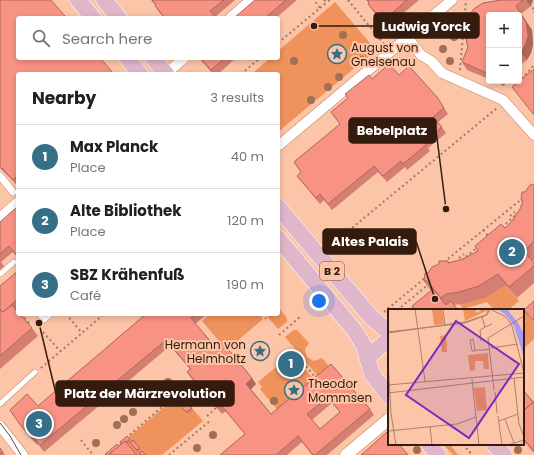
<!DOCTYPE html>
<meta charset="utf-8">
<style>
body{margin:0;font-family:Poppins,sans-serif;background:#f6f6f6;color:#202124}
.controls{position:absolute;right:12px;top:12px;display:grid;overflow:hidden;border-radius:4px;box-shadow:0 2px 6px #0003}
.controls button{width:36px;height:36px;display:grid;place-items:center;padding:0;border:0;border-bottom:1px solid #e0e0e0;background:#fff;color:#202124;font:20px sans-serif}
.you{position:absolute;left:319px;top:301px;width:14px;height:14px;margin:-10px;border:3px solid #fff;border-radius:50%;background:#1a73e8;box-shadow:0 0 0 6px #1a73e833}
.badge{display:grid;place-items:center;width:26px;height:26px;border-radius:50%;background:#366f88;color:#fff;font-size:13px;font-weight:700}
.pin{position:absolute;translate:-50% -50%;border:2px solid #fff;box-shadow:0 1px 4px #0006}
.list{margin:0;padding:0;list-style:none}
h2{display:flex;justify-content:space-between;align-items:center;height:52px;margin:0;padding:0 16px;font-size:17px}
h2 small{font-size:13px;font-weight:400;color:#757577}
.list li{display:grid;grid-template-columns:26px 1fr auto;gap:12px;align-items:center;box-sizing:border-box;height:64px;padding:0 16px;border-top:1px solid #e0e0e0}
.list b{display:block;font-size:15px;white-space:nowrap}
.list p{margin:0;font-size:13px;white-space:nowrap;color:#757577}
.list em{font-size:13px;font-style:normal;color:#757577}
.icon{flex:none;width:22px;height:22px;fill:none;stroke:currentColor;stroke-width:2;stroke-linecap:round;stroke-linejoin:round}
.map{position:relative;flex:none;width:534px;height:455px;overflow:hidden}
.search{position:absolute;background:#fff;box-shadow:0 2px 6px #0003;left:16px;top:16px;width:264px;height:44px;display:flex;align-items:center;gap:10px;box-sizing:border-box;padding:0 14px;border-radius:4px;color:#757577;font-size:15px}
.panel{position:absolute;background:#fff;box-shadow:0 2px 6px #0003;left:16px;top:72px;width:264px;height:244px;border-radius:4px}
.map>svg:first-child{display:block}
</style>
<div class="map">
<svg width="534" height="455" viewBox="0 0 534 455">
<rect width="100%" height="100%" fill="#fcc5a8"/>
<g fill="#f0925c">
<polygon points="335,2 376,50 278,132 278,74 252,74 270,58 278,58 278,51"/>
<path d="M506 285 519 301 508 310H494L487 302 463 309 459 304C477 302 491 295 506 285Z"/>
<polygon points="278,307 287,318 287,322 278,329 265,314 278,314"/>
<polygon points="524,308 527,311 526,312 534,322 534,339 525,347 523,344 523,323 526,321 523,318 522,310"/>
<polygon points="211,314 259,314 263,319 229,348 226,344 223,346 202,321"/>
<polygon points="294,330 297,330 309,343 305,349 307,357 314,361 322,358 332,370 320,379 285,337"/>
<polygon points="292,354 317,383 280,413 260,389 262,387 258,382"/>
<polygon points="180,394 203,421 162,455 107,455"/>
<polygon points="443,444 450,444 458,455 453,455"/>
</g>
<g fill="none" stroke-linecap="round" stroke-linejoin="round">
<defs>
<g id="service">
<polyline points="0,274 14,262"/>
<polyline points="39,314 44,320 51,314"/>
<polyline points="0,404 35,372"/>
</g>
<polyline id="pedestrian" points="0,176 13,192"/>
<g id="minor">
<polyline points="230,18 251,0"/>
<polyline points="408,38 421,55 431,61 442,73 503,100 534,135"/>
<polyline points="166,74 184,58"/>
<polyline points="278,146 452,0"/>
<polyline points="0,218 18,202"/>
<polyline points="0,426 23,455"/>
</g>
<polyline id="tertiary" points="346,455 389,419"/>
<g id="primary">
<polyline points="78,0 93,18"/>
<polyline points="104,0 119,18"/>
<polyline points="127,58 140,74"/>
<polyline points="153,58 166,74"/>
<polyline points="278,207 371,317 389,332"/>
<polyline points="278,238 355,331 364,346 372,374 389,396"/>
<polyline points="367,358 389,339"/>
<polyline points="429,444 438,455"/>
<polyline points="494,444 504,455"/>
</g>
</defs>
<use href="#service" stroke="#c68562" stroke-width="6"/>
<use href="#pedestrian" stroke="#c68562" stroke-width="8"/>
<use href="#minor" stroke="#c68562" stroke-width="11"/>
<use href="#tertiary" stroke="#c68562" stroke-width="13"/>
<use href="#primary" stroke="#fff" stroke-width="17"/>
<g stroke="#a37a63" stroke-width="2" stroke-dasharray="2 3" stroke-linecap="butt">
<polyline points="324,0 327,2 330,0"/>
<polyline points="348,0 384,44"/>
<polyline points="320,8 327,2"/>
<polyline points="534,8 532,9 534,12"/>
<polyline points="278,43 320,8 314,0"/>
<polyline points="460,70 466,0"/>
<polyline points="241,74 260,58"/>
<polyline points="522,79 534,65"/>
<polyline points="510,216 515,212"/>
<polyline points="502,227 518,213"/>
<polyline points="483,230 489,237"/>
<polyline points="329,247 497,108"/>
<polyline points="459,258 464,254"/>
<polyline points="462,260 478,247"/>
<polyline points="444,262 523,198"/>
<polyline points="401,307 429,284"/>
<polyline points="384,312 425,278"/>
<polyline points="21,314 29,323"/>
<polyline points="66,314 82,333"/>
<polyline points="262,314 266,319"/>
<polyline points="43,332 60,351"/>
<polyline points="279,335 301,316"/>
<polyline points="293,351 317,379"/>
<polyline points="41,368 104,314"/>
<polyline points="186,390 195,382"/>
<polyline points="207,416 216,408"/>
<polyline points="126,438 184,388"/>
<polyline points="81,440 93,455"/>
<polyline points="463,444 472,455"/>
<polyline points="169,455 211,420"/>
</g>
<use href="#service" stroke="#fff" stroke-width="5"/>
<use href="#pedestrian" stroke="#fff" stroke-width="7"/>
<use href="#minor" stroke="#fff" stroke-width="10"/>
<use href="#tertiary" stroke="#fff" stroke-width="12"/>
<use href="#primary" stroke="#e0b6cb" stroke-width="16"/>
<polyline stroke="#644432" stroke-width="1" points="0,423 10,436 21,455"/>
</g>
<g fill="#a17054">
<circle cx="343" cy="35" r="4"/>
<circle cx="454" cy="37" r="4"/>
<circle cx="443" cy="49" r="4"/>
<circle cx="361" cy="60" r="4"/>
<circle cx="294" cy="61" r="4"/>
<circle cx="450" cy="61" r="4"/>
<circle cx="339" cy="77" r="4"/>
<circle cx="328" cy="87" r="4"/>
<circle cx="311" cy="100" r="4"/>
<circle cx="168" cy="382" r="4"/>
<circle cx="274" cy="401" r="4"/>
<circle cx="133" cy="412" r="4"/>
<circle cx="124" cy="419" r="4"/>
<circle cx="117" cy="425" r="4"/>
<circle cx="213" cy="435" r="4"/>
<circle cx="96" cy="443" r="4"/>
<circle cx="197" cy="448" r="4"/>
<circle cx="417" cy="450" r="4"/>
<circle cx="518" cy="450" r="4"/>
</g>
<g fill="#d57e72" fill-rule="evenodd">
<polygon points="0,0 18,74 18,182 16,184 0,168"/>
<polygon points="151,0 235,0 215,17 216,18 164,18 159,12 155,6 155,5"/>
<polygon points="255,0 297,0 276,18 234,18"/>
<polygon points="366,0 419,0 387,27 372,10 368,4 369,3"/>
<polygon points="501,0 533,0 531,6 521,14 532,30 533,44 531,53 527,60 519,66 519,15 489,15 489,79 467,70 462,62 468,47 464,32 466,22 469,15 475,8 483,3"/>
<polygon points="199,58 236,58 218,74 213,74"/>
<polygon points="399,75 437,97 448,114 438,122 446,133 428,148 430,151 407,170 405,167 387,182 378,172 332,210 324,200 320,204 297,176 301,172 294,162 340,124 331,112 348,98 345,94 372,79"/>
<polygon points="493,81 506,81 504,86"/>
<polygon points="534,184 534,260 532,261 534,263 534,283 517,298 506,285 487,297 467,303 454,305 458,310 415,310 412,306 431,291 424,281 428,273 448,261 449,263 463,259 478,251 505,228 512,221 520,209 523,203 521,200 525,192"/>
<polygon points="18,208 18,258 13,252 1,262 4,266 0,270 0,222"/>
<polygon points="18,271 18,309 17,310 32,328 38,336 0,369 0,286"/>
<path d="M146 314H207L195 324 216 348 256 384 251 389 271 414 331 364 370 409 374 415 327 455H312L302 442 287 455H220L245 434 226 411 222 414 191 378 187 372 190 369 170 346 44 452 38 444 37 445 26 432 10 410 38 406ZM332 403 340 412 320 429 312 420Z"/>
<polygon points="523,390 534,402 534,453 523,440"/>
<polygon points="186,400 193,410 188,414 180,405"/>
<polygon points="127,436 131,441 128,444 111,453 121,444"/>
<polygon points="133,440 141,450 138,453 130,443"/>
<polygon points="0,448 3,452 5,455 0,455"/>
</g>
<g fill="#ae675c">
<polygon points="526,0 533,0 531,6"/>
<polygon points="516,6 532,30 533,44 531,53 527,60 521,52"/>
<polygon points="501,81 506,81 504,86"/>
<polygon points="252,378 256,384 250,390 246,384"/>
</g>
<g fill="#f89384" stroke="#ae675c" fill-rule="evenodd">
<polygon points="0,0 51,0 64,15 67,18 18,18 18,58 100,58 114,74 18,74 18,175 13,180 2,168 2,169 0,167"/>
<polygon points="152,0 224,0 210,11 216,18 165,18 155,6 156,5"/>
<polygon points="255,0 286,0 265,18 234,18"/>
<polygon points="367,0 407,0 383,21 368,4 369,2"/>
<polygon points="501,0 523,0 516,6 526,22 528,36 525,45 521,52 519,54 519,15 489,15 489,74 462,62 468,47 464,32 466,22 469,15 475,8 483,3"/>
<polygon points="200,58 225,58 211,70"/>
<polygon points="389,64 399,75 409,66 437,97 444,108 433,117 442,127 424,142 426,145 403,164 401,161 383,176 374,166 328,204 320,194 316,198 297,176 301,172 294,162 340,124 331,112 348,98 345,94 369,75 372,79"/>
<polygon points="534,69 534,115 512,87"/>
<polygon points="534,184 534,241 524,251 534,263 534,266 509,287 498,274 479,286 459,292 446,294 441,298 427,281 424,281 425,273 428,273 432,267 439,264 439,261 448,261 448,263 463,259 478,251 475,246 501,224 505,228 512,221 520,209 523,201 521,200 522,192 525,192 530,185"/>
<polygon points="17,207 18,208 18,257 9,246 0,254 0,222"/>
<polygon points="18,271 18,299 3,312 0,309 0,286"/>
<polygon points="433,289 446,305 451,301 458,310 415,310 412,306"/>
<polygon points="534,301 534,321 524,310"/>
<polygon points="12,305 18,312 18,314 20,314 32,328 0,356 0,310 3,312"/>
<path d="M146 314H195L191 318 216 348 223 343 252 378 246 384 271 414 331 364 370 409 315 455H313L298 436 276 455H220L245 434 221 405 218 408 195 381 187 372 191 369 166 340 40 445 34 438 33 439 21 426 10 410 27 394 38 406ZM328 397 340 412 320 429 307 414Z"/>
<polygon points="523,390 533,402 523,411"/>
<polygon points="186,400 192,408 186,412 180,405"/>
<polygon points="534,402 534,451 523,438 523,411"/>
<polygon points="387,432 389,433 389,444 401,444 400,445 408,455 361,455"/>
<polygon points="127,436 130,439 126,442 125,441 121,444 120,442"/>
<polygon points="133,440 140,448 137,450 130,443"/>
<polygon points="125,441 137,455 108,455"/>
<polygon points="117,444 119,446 112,452 110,450"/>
<polygon points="0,448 3,452 0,454"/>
<polygon points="109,451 111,453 108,455 106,455 105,454"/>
<polygon points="142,451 146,455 141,455 139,454"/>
</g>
<defs>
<symbol id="sight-ring" viewBox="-11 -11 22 22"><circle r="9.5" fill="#fcc5a8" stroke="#366f88" stroke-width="1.5"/><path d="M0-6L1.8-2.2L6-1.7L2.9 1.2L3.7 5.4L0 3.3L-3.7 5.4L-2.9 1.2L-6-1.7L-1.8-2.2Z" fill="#366f88"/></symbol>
</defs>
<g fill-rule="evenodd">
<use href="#sight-ring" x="326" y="43" width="22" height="22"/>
<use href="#sight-ring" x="249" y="340" width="22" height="22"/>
<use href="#sight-ring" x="283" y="379" width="22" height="22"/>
</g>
<g text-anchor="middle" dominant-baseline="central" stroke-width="4" stroke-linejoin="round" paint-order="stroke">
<rect fill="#fcc5a8" stroke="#704e3c" stroke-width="1" x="320" y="262" width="24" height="18" rx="3"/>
<g font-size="11" font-weight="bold" fill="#341b0d">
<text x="332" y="271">B 2</text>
</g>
<g font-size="12" fill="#341b0d" stroke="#fcc5a8" text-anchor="start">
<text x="351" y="47">August von<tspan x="351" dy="14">Gneisenau</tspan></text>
<text x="246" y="344" text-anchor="end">Hermann von<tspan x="246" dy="14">Helmholtz</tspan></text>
<text x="308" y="383">Theodor<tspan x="308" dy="14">Mommsen</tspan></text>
</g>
</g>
<g transform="translate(388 309)">
<rect width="136" height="136" fill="#fcc5a8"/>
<path d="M44 0H54L56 15 46 16ZM75 0H87L89 4 95 0 100 1 77 12ZM58 26 59 43H54L52 27ZM100 44 101 60H96L95 52H87V61L82 62 80 46ZM97 78 99 101 89 102 86 79Z" fill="#f0925c"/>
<path d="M110 0H119L130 14 136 25V48L126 17 119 7Z" fill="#a69af1"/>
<path fill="none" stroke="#ac816a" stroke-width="1" d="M27 0 37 72M102 0 118 8 124 17 136 64M94 8 97 18 104 15M57 16 55 1 58 0M0 23 77 14 99 6 102 0M0 24 77 13 98 6 101 0M93 32 92 21 97 18M103 39 130 35M87 42 85 30 82 31 84 42H87L88 41H96L101 40M0 53 3 104 8 136M126 69 131 115 136 128M84 70 91 136M0 76 136 64M106 81 100 29 136 7M107 83 109 104M0 84 136 68M110 107 114 136M117 110 126 134M111 112 130 105M42 118 44 136M0 122 69 115 88 108M120 136 136 131"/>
<path fill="#7b2cbf" fill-opacity="0.15" stroke="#7b2cbf" stroke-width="2" d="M68 12 131 55 81 129 18 86Z"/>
<rect width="136" height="136" fill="none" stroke="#341b0d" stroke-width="2"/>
</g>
<path fill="none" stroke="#341b0d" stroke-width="1.5" d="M314 26L374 26M446 209L436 130M435 299L416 241M39 323L56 394"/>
<g fill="#341b0d" stroke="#fcc5a8" stroke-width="1.5">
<circle cx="314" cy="26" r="4"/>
<circle cx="446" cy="209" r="4"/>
<circle cx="435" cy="299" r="4"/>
<circle cx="39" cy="323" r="4"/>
</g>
<g fill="#341b0d" stroke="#341b0d" stroke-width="1.5">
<rect x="374" y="13" width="105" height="25" rx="4"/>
<rect x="349" y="118" width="87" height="25" rx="4"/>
<rect x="323" y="229" width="93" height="25" rx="4"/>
<rect x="56" y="381" width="178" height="25" rx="4"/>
</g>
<g font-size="13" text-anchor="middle" font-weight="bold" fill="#fff">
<text x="426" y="31">Ludwig Yorck</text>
<text x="392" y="135">Bebelplatz</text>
<text x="370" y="246">Altes Palais</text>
<text x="145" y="398">Platz der Märzrevolution</text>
</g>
</svg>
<div class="controls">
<button>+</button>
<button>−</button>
</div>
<div class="you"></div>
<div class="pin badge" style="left:291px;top:364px">1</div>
<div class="pin badge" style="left:512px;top:252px">2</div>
<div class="pin badge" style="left:39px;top:424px">3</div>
<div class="search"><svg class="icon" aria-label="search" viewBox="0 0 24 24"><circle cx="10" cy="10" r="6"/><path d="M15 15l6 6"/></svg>Search here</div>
<section class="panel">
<h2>Nearby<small>3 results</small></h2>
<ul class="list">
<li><span class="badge">1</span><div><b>Max Planck</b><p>Place</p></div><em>40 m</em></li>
<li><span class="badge">2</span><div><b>Alte Bibliothek</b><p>Place</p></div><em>120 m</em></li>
<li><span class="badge">3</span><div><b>SBZ Krähenfuß</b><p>Café</p></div><em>190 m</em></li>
</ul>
</section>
</div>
